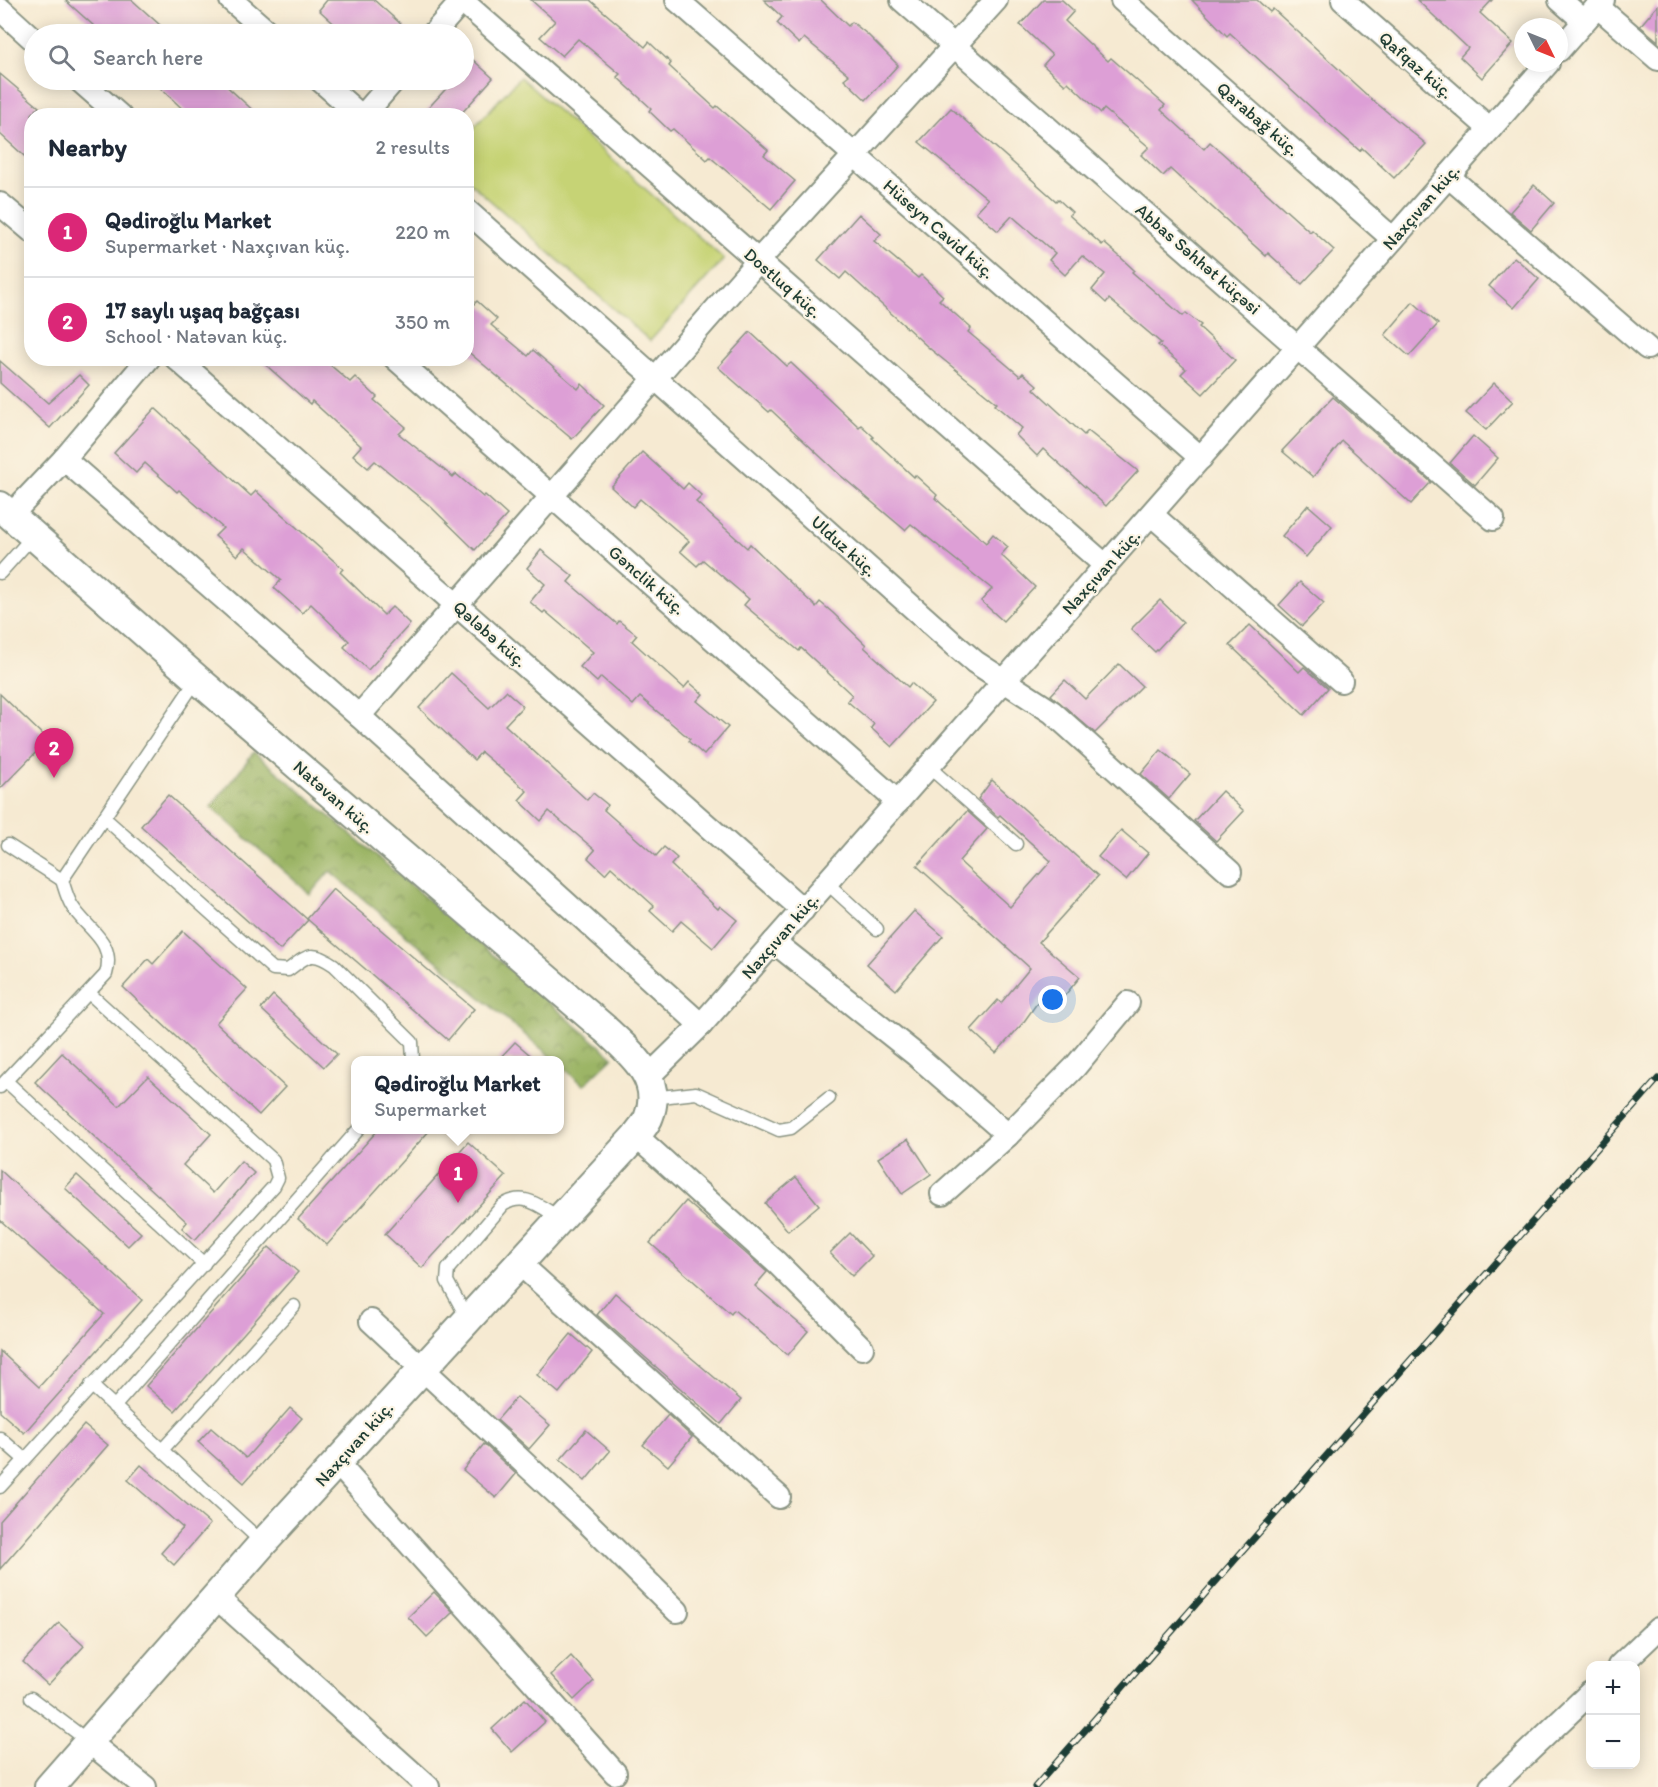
<!DOCTYPE html>
<meta charset="utf-8">
<style>
body{margin:0;font-family:Itim,sans-serif;background:#f2f2f3;color:#1f2937}
.controls{position:absolute;right:18px;bottom:18px;display:grid;overflow:hidden;border-radius:12px;box-shadow:0 3px 15px #0003}
.controls button{width:54px;height:54px;display:grid;place-items:center;padding:0;border:0;border-bottom:2px solid #e0e1e3;background:#fff;color:#1f2937;font:30px sans-serif}
.compass{position:absolute;left:1514px;top:18px;width:54px;height:54px;border-radius:50%;background:#fff;box-shadow:0 3px 15px #0003;rotate:133deg}
.you{position:absolute;left:1053px;top:1000px;width:21px;height:21px;margin:-15px;border:4px solid #fff;border-radius:50%;background:#1a73e8;box-shadow:0 0 0 9px #1a73e833}
.badge{display:grid;place-items:center;width:39px;height:39px;border-radius:50%;background:#db2777;color:#fff;font-size:20px;font-weight:700}
.pin{position:absolute;translate:-50% -50px;filter:drop-shadow(0 2px 3px #0008)}
.pin::after{content:'';position:absolute;top:32px;width:21px;height:18px;background:inherit;clip-path:polygon(0 0,100% 0,50% 100%)}
.popup{position:absolute;left:351px;top:1056px;width:213px;height:78px;box-sizing:border-box;display:grid;place-content:center;border-radius:12px;background:#fff;filter:drop-shadow(0 2px 4px #0005);font-size:20px;white-space:nowrap;color:#747a83}
.popup b{font-size:22px;color:#1f2937}
.popup::after{content:'';position:absolute;left:50%;top:100%;margin-left:-12px;border:12px solid transparent;border-top-color:#fff}
.list{margin:0;padding:0;list-style:none}
h2{display:flex;justify-content:space-between;align-items:center;height:78px;margin:0;padding:0 24px;font-size:26px}
h2 small{font-size:20px;font-weight:400;color:#747a83}
.list li{display:grid;grid-template-columns:39px 1fr auto;gap:18px;align-items:center;box-sizing:border-box;height:90px;padding:0 24px;border-top:2px solid #e0e1e3}
.list b{display:block;font-size:22px;white-space:nowrap}
.list p{margin:0;font-size:20px;white-space:nowrap;color:#747a83}
.list em{font-size:20px;font-style:normal;color:#747a83}
.icon{flex:none;width:33px;height:33px;fill:none;stroke:currentColor;stroke-width:2;stroke-linecap:round;stroke-linejoin:round}
.map{position:relative;flex:none;width:1658px;height:1787px;overflow:hidden}
.search{position:absolute;background:#fff;box-shadow:0 3px 15px #0003;left:24px;top:24px;width:450px;height:66px;display:flex;align-items:center;gap:15px;box-sizing:border-box;padding:0 21px;border-radius:33px;color:#747a83;font-size:22px}
.panel{position:absolute;background:#fff;box-shadow:0 3px 15px #0003;left:24px;top:108px;width:450px;height:258px;border-radius:24px}
.map>svg:first-child{display:block}
</style>
<div class="map">
<svg width="1658" height="1787" viewBox="0 0 1658 1787">
<defs>
<pattern id="forest-crowns" width="20" height="18" patternUnits="userSpaceOnUse" patternTransform="scale(1.5)"><rect width="20" height="18" fill="#9cb566"/><path d="M2 6a3 3 0 1 1 6 0M12 15a3 3 0 1 1 6 0" fill="none" stroke="#7f9455"/></pattern>
</defs>
<rect width="100%" height="100%" fill="#fcf5e5"/>
<filter id="ink" filterUnits="userSpaceOnUse"><feTurbulence type="fractalNoise" baseFrequency=".0167" numOctaves="2"/><feDisplacementMap in="SourceGraphic" scale="12" xChannelSelector="R" yChannelSelector="G"/><feConvolveMatrix kernelMatrix="1 2 1 2 8 2 1 2 1" color-interpolation-filters="sRGB"/></filter>
<filter id="wash" filterUnits="userSpaceOnUse"><feTurbulence type="fractalNoise" baseFrequency=".008" numOctaves="4" result="noise"/><feDisplacementMap in="SourceGraphic" scale="24" xChannelSelector="R" yChannelSelector="G"/><feGaussianBlur stdDeviation="1.35" result="paint"/><feColorMatrix in="noise" values="0 0 0 0 0 0 0 0 0 0 0 0 0 0 0 0 0 1.4 0 .05"/><feComposite in="paint" operator="in"/></filter>
<g filter="url(#wash)">
<rect width="100%" height="100%" fill="#f6ead2"/>
<polygon fill="#c6d375" stroke="#728854" stroke-width="1.5" points="520,77 724,259 650,341 467,180 467,135"/>
<polygon fill="url(#forest-crowns)" stroke="#5e794d" stroke-width="1.5" points="254,752 613,1057 584,1085 560,1065 560,1060 555,1060 330,871 310,894 211,807"/>
<g id="blocks">
<g fill="#dd9fd6">
<polygon points="65,0 132,0 170,34 103,34"/>
<polygon points="327,0 374,0 412,34 341,34 341,30 319,10"/>
<polygon points="531,0 590,0 645,47 649,42 671,63 669,66 715,108 717,106 768,150 764,155 795,181 771,209 710,157 707,160 673,129 670,131 649,111 651,108 617,77 620,74 578,39 562,56 540,37 555,21"/>
<polygon points="764,0 821,0 848,26 852,22 867,34 898,65 866,100 844,79 849,75 804,38 799,44 777,23 782,17"/>
<polygon points="1043,0 1062,0 1074,11 1065,21 1108,61 1111,58 1165,105 1161,110 1204,149 1210,142 1310,232 1312,230 1334,250 1302,284 1268,253 1266,256 1170,169 1163,176 1141,155 1149,147 1104,109 1101,113 1068,82 1065,85 1043,65 1052,55 1020,25"/>
<polygon points="1192,0 1257,0 1270,12 1273,9 1369,97 1426,144 1394,178 1362,148 1360,151 1327,122 1230,33 1227,36"/>
<polygon points="1417,0 1492,0 1480,13 1513,43 1482,78 1460,57 1468,48"/>
<polygon points="1658,5 1658,41 1640,26"/>
<polygon points="472,59 493,78 459,116 421,116 454,80 464,80 464,69"/>
<polygon points="0,74 39,107 32,114 32,163 0,134"/>
<polygon points="152,80 220,80 259,116 190,116"/>
<polygon points="951,108 1056,201 1058,199 1072,212 1069,215 1102,245 1104,243 1118,255 1134,270 1132,272 1183,316 1186,313 1201,325 1199,327 1235,360 1203,394 1181,374 1186,369 1158,345 1161,343 1109,299 1106,303 1092,290 1105,274 1082,256 1065,275 1049,260 1055,253 1012,216 998,231 976,212 988,199 919,142"/>
<polygon points="1534,185 1554,203 1531,230 1510,212"/>
<polygon points="859,214 881,234 874,241 918,278 921,275 943,296 939,300 971,328 968,332 1020,376 1023,373 1037,385 1034,389 1084,435 1088,431 1138,471 1106,506 1043,449 1037,456 1016,435 1022,428 995,405 997,403 929,348 846,272 840,279 818,260"/>
<polygon points="1514,257 1539,279 1514,308 1489,286"/>
<polygon points="477,301 497,319 491,325 528,356 533,350 578,389 582,384 604,405 572,439 466,350 466,312"/>
<polygon points="1413,302 1438,324 1409,356 1385,335"/>
<polygon points="750,332 787,366 791,363 859,427 861,425 874,437 872,438 914,477 915,475 937,495 935,498 986,543 993,534 1008,547 1001,555 1035,587 1003,621 981,601 992,589 911,524 905,530 840,475 771,410 769,412 718,367"/>
<polygon points="258,358 322,358 350,382 355,377 377,397 374,400 406,427 399,434 453,477 456,474 483,497 485,495 507,515 475,550 429,505 375,461 368,468 353,455 361,446 312,401 310,404"/>
<polygon points="0,361 48,403 79,375 89,385 50,428 0,383"/>
<polygon points="1494,383 1513,401 1486,430 1466,413"/>
<polygon points="1333,397 1431,482 1411,504 1342,441 1313,477 1282,451"/>
<polygon points="155,408 251,496 256,491 343,569 340,572 384,615 392,607 410,624 368,670 344,647 349,641 311,604 302,613 274,588 281,580 244,548 237,556 215,536 223,528 179,490 177,492 145,463 136,473 114,453"/>
<polygon points="1473,436 1498,458 1475,485 1450,463"/>
<polygon points="642,452 683,489 688,483 702,496 696,502 747,548 750,544 816,607 820,602 833,613 866,645 864,647 908,687 911,683 933,702 892,747 871,728 874,724 847,701 852,695 801,648 799,651 744,605 749,599 703,560 697,566 680,551 689,541 640,499 633,507 611,487"/>
<polygon points="1308,505 1332,526 1306,557 1282,536"/>
<polygon points="541,550 573,576 568,582 617,624 619,621 637,635 632,641 684,688 689,682 703,694 697,701 728,727 704,755 688,741 690,739 640,697 633,705 601,677 597,682 580,667 593,652 545,611 543,613 530,602 545,584 527,568"/>
<polygon points="1300,582 1324,603 1302,626 1279,605"/>
<polygon points="1160,600 1183,622 1155,652 1131,629"/>
<polygon points="1250,625 1299,672 1304,667 1328,688 1304,715 1230,645"/>
<polygon points="1119,664 1142,686 1095,733 1051,695 1065,680 1085,699"/>
<polygon points="451,673 489,708 506,691 523,706 505,725 587,800 593,793 608,805 604,810 656,856 664,847 677,858 671,865 718,909 720,906 737,920 713,948 681,921 672,931 650,911 654,906 611,867 605,874 588,858 595,850 549,811 541,821 519,800 527,791 481,752 474,760 419,708"/>
<polygon points="0,694 48,740 0,789"/>
<polygon points="1161,750 1190,774 1169,799 1141,774"/>
<polygon points="992,780 1098,876 1039,942 1080,977 1061,1000 1047,989 1023,1023 996,1053 971,1030 998,1000 1001,1003 1030,968 917,866 967,811 987,829 959,861 1010,907 1051,861 1000,815 998,817 978,799"/>
<polygon points="1222,791 1244,811 1216,841 1194,821"/>
<polygon points="168,795 308,920 280,950 141,826"/>
<polygon points="1121,830 1148,853 1126,880 1098,857"/>
<polygon points="333,889 474,1009 448,1040 307,919"/>
<polygon points="914,911 943,936 896,990 867,964"/>
<polygon points="183,931 247,989 216,1023 285,1087 259,1115 123,987 148,959 153,964"/>
<polygon points="273,995 337,1054 324,1067 261,1009"/>
<polygon points="515,1042 536,1060 498,1060"/>
<polygon points="62,1053 119,1106 148,1076 211,1134 183,1165 213,1193 241,1161 254,1173 195,1240 182,1228 187,1222 35,1082"/>
<polygon points="378,1130 430,1130 327,1245 298,1219"/>
<polygon points="908,1139 931,1174 902,1194 878,1158"/>
<polygon points="468,1142 506,1176 422,1268 385,1234"/>
<polygon points="0,1170 142,1300 24,1433 0,1412 0,1351 39,1387 104,1314 0,1220"/>
<polygon points="77,1175 141,1233 128,1246 65,1188"/>
<polygon points="796,1177 819,1205 788,1231 765,1203"/>
<polygon points="686,1201 767,1272 755,1286 808,1331 788,1355 734,1310 731,1314 650,1243"/>
<polygon points="850,1233 872,1256 852,1276 830,1253"/>
<polygon points="269,1247 298,1272 175,1411 146,1386"/>
<polygon points="615,1293 741,1400 721,1424 597,1315"/>
<polygon points="571,1334 592,1352 559,1393 537,1375"/>
<polygon points="517,1397 550,1425 529,1449 497,1420"/>
<polygon points="290,1408 302,1418 244,1483 198,1442 211,1428 246,1458"/>
<polygon points="668,1415 692,1437 668,1466 643,1445"/>
<polygon points="84,1425 108,1445 0,1569 0,1521"/>
<polygon points="586,1430 610,1451 585,1481 560,1460"/>
<polygon points="484,1444 516,1474 496,1498 463,1470"/>
<polygon points="141,1465 210,1524 174,1565 161,1553 183,1528 128,1480"/>
<polygon points="434,1592 453,1612 427,1637 408,1617"/>
<polygon points="59,1623 84,1646 48,1685 23,1662"/>
<polygon points="571,1656 594,1681 574,1700 551,1675"/>
<polygon points="525,1699 545,1722 512,1752 492,1729"/>
</g>
</g>
</g>
<g filter="url(#ink)">
<use href="#blocks" fill-opacity="0" stroke="#8a9483" stroke-width="1.5"/>
<g fill="none" stroke-linecap="round" stroke-linejoin="round">
<defs>
<g id="service">
<polyline points="0,573 33,536"/>
<polyline points="929,767 1016,844"/>
<path d="M109 822 273 969 288 970C308 955 312 950 334 965L412 1042 413 1060"/>
<polyline points="8,845 62,880"/>
<polyline points="827,883 877,929"/>
<polyline points="6,1081 204,1264"/>
<path d="M0 1087 106 974C116 941 87 930 72 906 67 898 65 889 62 880L197 679"/>
<polyline points="652,1098 696,1093 779,1130 791,1128 829,1098"/>
<path d="M468 1320 447 1281 448 1269 503 1205C525 1191 540 1207 560 1218"/>
<polyline points="91,1385 263,1543"/>
<polyline points="114,1407 358,1130"/>
<polyline points="0,1438 24,1459"/>
<polyline points="162,1450 294,1306"/>
<polyline points="0,1487 274,1186 278,1178 273,1160 89,993"/>
<polyline points="31,1698 88,1741"/>
</g>
<g id="minor">
<polyline points="231,0 270,34"/>
<polyline points="461,0 1106,566"/>
<polyline points="677,0 1201,458"/>
<polyline points="902,0 1493,519"/>
<polyline points="1122,0 1393,239"/>
<polyline points="1343,0 1490,129"/>
<polyline points="1560,0 1584,21"/>
<polyline points="1597,6 1658,59"/>
<polyline points="0,9 34,40"/>
<polyline points="433,34 463,0"/>
<polyline points="1559,50 1603,0"/>
<polyline points="79,80 120,116"/>
<polyline points="320,80 361,116"/>
<polyline points="363,116 394,80"/>
<polyline points="1448,176 1647,348"/>
<polyline points="0,204 32,231"/>
<polyline points="466,210 955,645 975,662 1052,712 1230,872"/>
<polyline points="176,358 803,910"/>
<polyline points="395,358 898,802"/>
<polyline points="64,459 359,716 701,1025"/>
<polyline points="11,515 64,459 149,358"/>
<polyline points="1152,515 1341,681"/>
<polyline points="359,716 758,261 996,0"/>
<polyline points="774,942 916,1055 1008,1135"/>
<polyline points="649,1076 701,1025 1548,63"/>
<polyline points="636,1136 777,1263 862,1348"/>
<polyline points="942,1194 1008,1135 1075,1067 1128,1003"/>
<polyline points="519,1263 779,1497"/>
<polyline points="371,1321 579,1514 677,1611"/>
<polyline points="337,1463 615,1773"/>
<polyline points="216,1597 428,1787"/>
<polyline points="1619,1666 1658,1629"/>
<polyline points="88,1741 145,1787"/>
<polyline points="1491,1787 1590,1693"/>
</g>
<path id="tertiary" d="M0 506 197 679 605 1029C629 1052 664 1078 649 1116 647 1123 640 1130 636 1136L263 1543 49 1787"/>
</defs>
<use href="#service" stroke="#8a9483" stroke-width="15"/>
<use href="#minor" stroke="#8a9483" stroke-width="26"/>
<use href="#tertiary" stroke="#8a9483" stroke-width="32"/>
<use href="#service" stroke="#fff" stroke-width="12"/>
<use href="#minor" stroke="#fff" stroke-width="22"/>
<use href="#tertiary" stroke="#fff" stroke-width="28"/>
<defs>
<polyline id="rail" points="1035,1787 1658,1079"/>
</defs>
<use href="#rail" stroke="#1f3d34" stroke-width="7"/>
<use href="#rail" stroke="#fcf5e5" stroke-width="4.5" stroke-dasharray="14" stroke-linecap="butt"/>
</g>
</g>
<g text-anchor="middle" dominant-baseline="central" stroke-width="4.5" stroke-linejoin="round" paint-order="stroke">
<g font-size="18" fill="#1f3d34" stroke="#fcf5e5">
<text transform="translate(1416 65) rotate(41)">Qafqaz küç.</text>
<text transform="translate(1258 119) rotate(41)">Qarabağ küç.</text>
<text transform="translate(1421 207) rotate(-49)">Naxçıvan küç.</text>
<text transform="translate(939 229) rotate(41)">Hüseyn Cavid küç.</text>
<text transform="translate(1198 259) rotate(41)">Abbas Səhhət küçəsi</text>
<text transform="translate(783 283) rotate(41)">Dostluq küç.</text>
<text transform="translate(844 546) rotate(42)">Ulduz küç.</text>
<text transform="translate(1101 572) rotate(-48)">Naxçıvan küç.</text>
<text transform="translate(647 580) rotate(41)">Gənclik küç.</text>
<text transform="translate(490 634) rotate(41)">Qələbə küç.</text>
<text transform="translate(334 797) rotate(41)">Natəvan küç.</text>
<text transform="translate(780 936) rotate(-49)">Naxçıvan küç.</text>
<text transform="translate(354 1444) rotate(-48)">Naxçıvan küç.</text>
</g>
</g>
</svg>
<div class="controls">
<button>+</button>
<button>−</button>
</div>
<svg class="compass" viewBox="-18 -18 36 36"><path d="M0-13l5 13h-10z" fill="#e53935"/><path d="M0 13l5-13h-10z" fill="#747a83"/></svg>
<div class="you"></div>
<div class="pin badge" style="left:458px;top:1203px">1</div>
<div class="popup"><b>Qədiroğlu Market</b>Supermarket</div>
<div class="pin badge" style="left:54px;top:778px">2</div>
<div class="search"><svg class="icon" aria-label="search" viewBox="0 0 24 24"><circle cx="10" cy="10" r="6"/><path d="M15 15l6 6"/></svg>Search here</div>
<section class="panel">
<h2>Nearby<small>2 results</small></h2>
<ul class="list">
<li><span class="badge">1</span><div><b>Qədiroğlu Market</b><p>Supermarket · Naxçıvan küç.</p></div><em>220 m</em></li>
<li><span class="badge">2</span><div><b>17 saylı uşaq bağçası</b><p>School · Natəvan küç.</p></div><em>350 m</em></li>
</ul>
</section>
</div>
